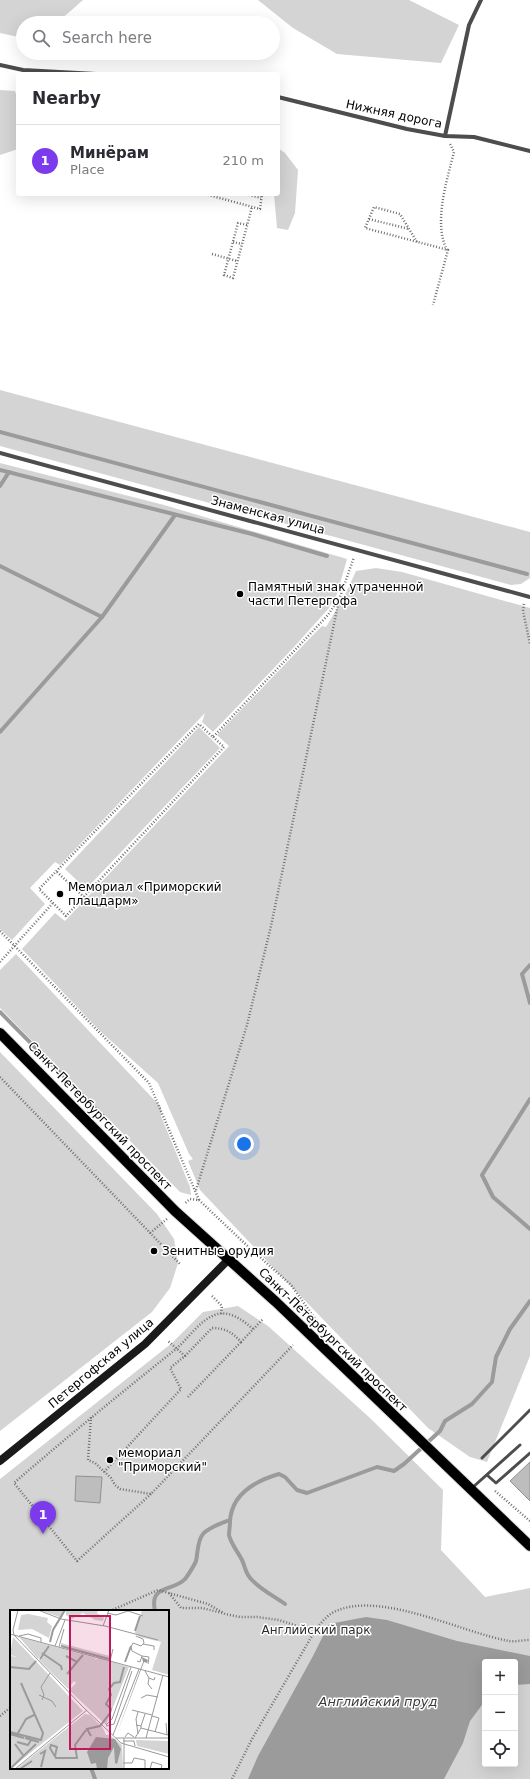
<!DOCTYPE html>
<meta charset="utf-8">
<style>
body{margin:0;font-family:"DejaVu Sans",sans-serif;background:#f7f7f7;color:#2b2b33}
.controls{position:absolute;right:12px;bottom:12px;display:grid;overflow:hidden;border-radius:4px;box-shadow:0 4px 16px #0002}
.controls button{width:36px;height:36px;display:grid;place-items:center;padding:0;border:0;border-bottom:1px solid #e1e1e2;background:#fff;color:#2b2b33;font:20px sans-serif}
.you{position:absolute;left:244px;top:1144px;width:14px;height:14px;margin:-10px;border:3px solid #fff;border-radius:50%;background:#1a73e8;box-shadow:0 0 0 6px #1a73e833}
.badge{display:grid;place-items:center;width:26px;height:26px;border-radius:50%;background:#7c3aed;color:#fff;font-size:13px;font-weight:700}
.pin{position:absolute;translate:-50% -33px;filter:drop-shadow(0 1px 2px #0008)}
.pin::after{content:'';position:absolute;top:21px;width:14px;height:12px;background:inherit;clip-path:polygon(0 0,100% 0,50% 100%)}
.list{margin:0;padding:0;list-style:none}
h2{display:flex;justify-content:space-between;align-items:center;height:52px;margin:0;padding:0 16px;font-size:17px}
h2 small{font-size:13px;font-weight:400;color:#7c7c81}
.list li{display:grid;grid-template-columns:26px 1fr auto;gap:12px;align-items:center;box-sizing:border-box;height:72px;padding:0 16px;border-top:1px solid #e1e1e2}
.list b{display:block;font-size:15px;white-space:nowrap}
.list p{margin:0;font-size:13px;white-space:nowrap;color:#7c7c81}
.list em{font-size:13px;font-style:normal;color:#7c7c81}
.icon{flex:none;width:22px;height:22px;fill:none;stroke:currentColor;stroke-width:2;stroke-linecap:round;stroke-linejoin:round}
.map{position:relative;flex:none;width:530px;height:1779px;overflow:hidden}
.search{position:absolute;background:#fff;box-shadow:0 4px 16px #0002;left:16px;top:16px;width:264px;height:44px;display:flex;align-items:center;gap:10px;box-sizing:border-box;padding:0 14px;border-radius:22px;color:#7c7c81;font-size:15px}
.panel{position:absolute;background:#fff;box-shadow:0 4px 16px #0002;left:16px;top:72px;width:264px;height:124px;border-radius:4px}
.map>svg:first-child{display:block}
</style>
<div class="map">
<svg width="530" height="1779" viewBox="0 0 530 1779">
<rect width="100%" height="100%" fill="#fff"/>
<g fill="#d4d4d4" fill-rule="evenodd">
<polygon points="0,0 83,0 66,15 53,23 23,23 23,38 0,33"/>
<polygon points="258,0 409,0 459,25 441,63 337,54 293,28"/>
<polygon points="0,90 15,91 18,101 18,149 0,155"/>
<polygon points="278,148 285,153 298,170 295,213 288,230 277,228 274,194 278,194"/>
<polygon points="0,390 530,532 530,578 521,584 511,585 0,446"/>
<polygon points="0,463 164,505 347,559 337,594 329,608 294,647 213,732 202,722 205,713 60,865 55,862 30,888 45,904 12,940 0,929"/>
<polygon points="376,568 402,572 530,608 530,1356 487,1462 470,1457 428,1428 286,1281 200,1190 188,1161 193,1159 189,1154 158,1083 100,1031 22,949 55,913 65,921 229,746 217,735 312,636 322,626 326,627 345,595 356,571"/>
<polygon points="199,727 220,748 86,889 65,869"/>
<polygon points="16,954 161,1107 161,1116 190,1187 191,1195 180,1192 0,1008 0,970"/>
<polygon points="0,1052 157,1214 174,1239 178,1263 170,1288 152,1312 0,1431"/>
<path d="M238 1306 268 1326 370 1418 443 1490 441 1550 485 1597 530 1588V1779H0V1479L172 1343 203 1312ZM11 1611H168V1768H11ZM485 1662H515V1764H485Z"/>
</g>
<polygon fill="#9b9b9b" points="366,1617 387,1620 457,1641 530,1656 530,1684 515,1685 515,1662 485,1662 485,1701 470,1721 463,1743 444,1779 248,1779 258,1756 313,1656 329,1624"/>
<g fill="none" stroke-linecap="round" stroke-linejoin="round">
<g stroke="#9b9b9b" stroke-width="4">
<polyline points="0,432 527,574"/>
<polyline points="0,470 252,534 327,556"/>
<polyline points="0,486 9,472"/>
<polyline points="0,566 102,617 175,515"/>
<polyline points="0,732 102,617"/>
<polyline points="530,965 522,974 530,1003"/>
<polyline points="0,1012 103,1116"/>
<polyline points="530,1099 482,1175 493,1197 530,1229"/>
<path d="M285 1604C274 1596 261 1590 251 1579 245 1573 245 1566 242 1560 238 1552 231 1544 229 1535 229 1531 230 1526 230 1522 231 1495 255 1481 279 1474L285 1477 297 1490 307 1493 377 1467 394 1471 404 1464 440 1431 445 1421 472 1404 492 1382 496 1357 510 1329 530 1301"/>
<path d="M155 1611C149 1584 173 1592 185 1579 187 1577 195 1564 196 1561 198 1553 197 1541 203 1534 209 1527 222 1523 230 1520"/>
<polyline points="91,1768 95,1779"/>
</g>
</g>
<g fill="#bdbdbd" stroke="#919191">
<polygon points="530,1462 530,1501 510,1481"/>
<polygon points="76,1476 102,1477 100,1503 75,1501"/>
</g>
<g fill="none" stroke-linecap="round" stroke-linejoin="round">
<defs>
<polyline id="primary" points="0,1033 175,1211 276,1302 530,1546"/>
</defs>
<use href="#primary" stroke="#dbdbdb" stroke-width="12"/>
<g stroke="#6f6f6f" stroke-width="2.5" stroke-dasharray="1 2" stroke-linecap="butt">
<polyline points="205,194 260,209 262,194"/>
<polyline points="246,194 261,198"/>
<polyline points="369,219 409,229"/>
<polyline points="247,225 238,223 224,275 233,278 252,207"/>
<polyline points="233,242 242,244"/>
<polyline points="417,242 400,214 374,207 365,228 448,250 433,305"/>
<path d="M447 250C433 223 447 180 454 152L450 144"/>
<polyline points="212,254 237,261"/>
<polyline points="524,604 523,611 530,644"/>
<polyline points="213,737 224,747 66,916 39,889 199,724 213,737 328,615 340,597 354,557"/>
<polyline points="57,872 84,897"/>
<polyline points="0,931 149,1083 199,1200 190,1199 184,1204"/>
<polyline points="0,962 53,903"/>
<polyline points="0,1077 181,1265"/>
<polyline points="196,1190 247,1025 271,926 339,600"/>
<polyline points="199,1200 240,1239 291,1285 321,1327"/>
<polyline points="150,1233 167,1219"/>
<polyline points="212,1296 222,1306 221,1314"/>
<path d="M185 1356 212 1328C225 1328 232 1332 241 1342L263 1319"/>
<polyline points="188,1397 241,1342"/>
<polyline points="91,1417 88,1460 95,1463 111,1478 115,1485 120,1489 151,1494 293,1345"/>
<polyline points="104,1472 181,1389 170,1368 185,1356 168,1341"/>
<polyline points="495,1491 530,1521"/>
<path d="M151 1494 77 1561 14 1483C67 1437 121 1393 176 1349 189 1338 201 1318 218 1314 231 1311 244 1321 253 1329"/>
<polyline points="169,1593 181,1608 202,1608 222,1613"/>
<polyline points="110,1611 158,1590 208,1604 225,1614 240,1617 257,1617 279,1620 297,1626 316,1629"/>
<polyline points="0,1716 11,1707"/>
<path d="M232 1779 252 1739 316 1629C322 1622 327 1615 336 1611 382 1591 460 1632 509 1641 515 1642 523 1640 530 1640"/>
</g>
<g stroke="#4d4d4d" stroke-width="3">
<polyline points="482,1458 530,1410"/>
<polyline points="487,1475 496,1483 530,1453"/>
<polyline points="472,1488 520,1445"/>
</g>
<g stroke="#4d4d4d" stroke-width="4">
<polyline points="0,65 23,70 96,74"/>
<polyline points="278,97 407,129 445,136 474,137 530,151"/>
<polyline points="445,136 469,25 481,0"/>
<polyline points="0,453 530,597"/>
</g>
<polyline stroke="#1a1a1a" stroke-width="8" points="0,1461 145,1344 229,1259"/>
<use href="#primary" stroke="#000" stroke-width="10"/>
</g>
<g fill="#000" stroke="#fff" stroke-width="1.5">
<circle cx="240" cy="594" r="4"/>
<circle cx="60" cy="894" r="4"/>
<circle cx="154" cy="1251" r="4"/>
<circle cx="110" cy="1460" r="4"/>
</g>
<g text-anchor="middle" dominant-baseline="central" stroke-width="3" stroke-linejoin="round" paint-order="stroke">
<g font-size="12" fill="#000" stroke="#fff">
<text transform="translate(394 114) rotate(12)">Нижняя дорога</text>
<text transform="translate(268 515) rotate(15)">Знаменская улица</text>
<text transform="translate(100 1116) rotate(46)">Санкт-Петербургский проспект</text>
<text transform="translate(333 1340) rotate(44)">Санкт-Петербургский проспект</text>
<text transform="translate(101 1363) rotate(-40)">Петергофская улица</text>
</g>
<g font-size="12" fill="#000" stroke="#fff" text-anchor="start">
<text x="248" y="587">Памятный знак утраченной<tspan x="248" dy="14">части Петергофа</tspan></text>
<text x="68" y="887">Мемориал «Приморский<tspan x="68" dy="14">плацдарм»</tspan></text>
<text x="162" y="1251">Зенитные орудия</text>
<text x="118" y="1453">мемориал<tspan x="118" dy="14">"Приморский"</tspan></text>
</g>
<g font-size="12" fill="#2b2b2b" stroke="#fff">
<text x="316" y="1630">Английский парк</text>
</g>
<g font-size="13" font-style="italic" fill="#3c3c3c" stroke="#fff">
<text x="378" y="1701">Английский пруд</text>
</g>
</g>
<g transform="translate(10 1610)">
<rect width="159" height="159" fill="#fff"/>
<path d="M30 0H55L52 8ZM56 0H88L87 3 94 8 93 11 85 10 73 3 62 9 56 5ZM132 0H159V65L142 60 151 32 130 27 125 23ZM18 4 38 8 37 12 42 16 39 28 22 19 8 20 11 5ZM3 27 73 101 0 159V46L8 47 0 45ZM9 27 86 48 85 50 88 48 119 57 96 115 59 80 66 73 64 71 58 79 29 50 39 37 28 49ZM51 33 100 46 101 47 98 50 51 37ZM75 104 80 105 93 118 96 125H100L112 135 113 159H6ZM126 130 159 131V144L127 136Z" fill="#d4d4d4"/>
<path d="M132 47 138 50 137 53 134 52 106 126 133 52ZM86 127 105 129 111 139 107 154 105 153 104 137 98 148 97 159H87L86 153 81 154 77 142Z" fill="#9b9b9b"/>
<path fill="none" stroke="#9b9b9b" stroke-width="2" d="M125 21 130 6M40 32 43 20 55 0M51 36 99 49M32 43 51 56 52 60M56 46 67 52 73 45M30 49 39 36M115 52 121 36M0 57 19 59 26 51M57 64 67 52M0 122 31 130 33 123 11 73M8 123 16 109 24 105M0 124 14 128M81 126 77 119 90 116 100 103 101 99 96 94 101 85 99 79 104 73 110 72 114 57M15 128 29 132M7 132 18 135 21 130M5 134 13 145M30 144 35 141 31 157M45 146 47 137 41 135 40 138 44 145 45 146 46 148H67L65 135 76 120M0 159 26 134M10 159 22 151"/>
<path fill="none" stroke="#999" stroke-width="1" d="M8 0 3 20 4 25 73 97 111 133 159 147M28 0 51 9 95 16 148 30M97 3 106 5 118 1 133 6M93 16 99 0M0 24 159 67M9 26 18 24 31 28V32M126 26 133 29 134 33 131 36 123 33 121 37 122 41 132 46 130 52 127 51M133 34 144 36V40M45 36 55 10M49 37 54 19M132 46 139 47 138 54M100 51 103 39M135 61 139 68 144 70 145 67M139 68 138 74 142 79M29 85 42 91 46 97M131 88 137 85 148 87M32 90 34 85 31 77 40 63M122 100 142 105M142 106 149 108 145 122M156 113 157 125M96 115 102 109 121 57M96 116 104 114 122 61M131 116 135 104M131 118 158 125M128 124 126 109 128 102M103 125 129 59M115 127 118 123 124 127M106 128H159M114 128V159M125 128 131 118V116L126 115M136 128 153 65M113 131H124L125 136M113 153H122L124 148 135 150V159M5 159 77 100M140 159 142 152 152 155 151 159"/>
<path fill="#c2185b" fill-opacity="0.15" stroke="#c2185b" stroke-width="2" d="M60 6H100V139H60Z"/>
<rect width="159" height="159" fill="none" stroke="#000" stroke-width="2"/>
</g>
</svg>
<div class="controls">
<button>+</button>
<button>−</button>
<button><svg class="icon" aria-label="locate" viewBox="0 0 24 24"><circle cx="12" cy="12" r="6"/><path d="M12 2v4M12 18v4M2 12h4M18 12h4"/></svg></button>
</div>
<div class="you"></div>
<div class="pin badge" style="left:43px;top:1534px">1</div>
<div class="search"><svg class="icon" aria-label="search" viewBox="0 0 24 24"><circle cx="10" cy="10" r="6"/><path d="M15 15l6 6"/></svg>Search here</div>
<section class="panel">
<h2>Nearby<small></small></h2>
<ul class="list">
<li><span class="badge">1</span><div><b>Минёрам</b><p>Place</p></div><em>210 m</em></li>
</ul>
</section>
</div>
